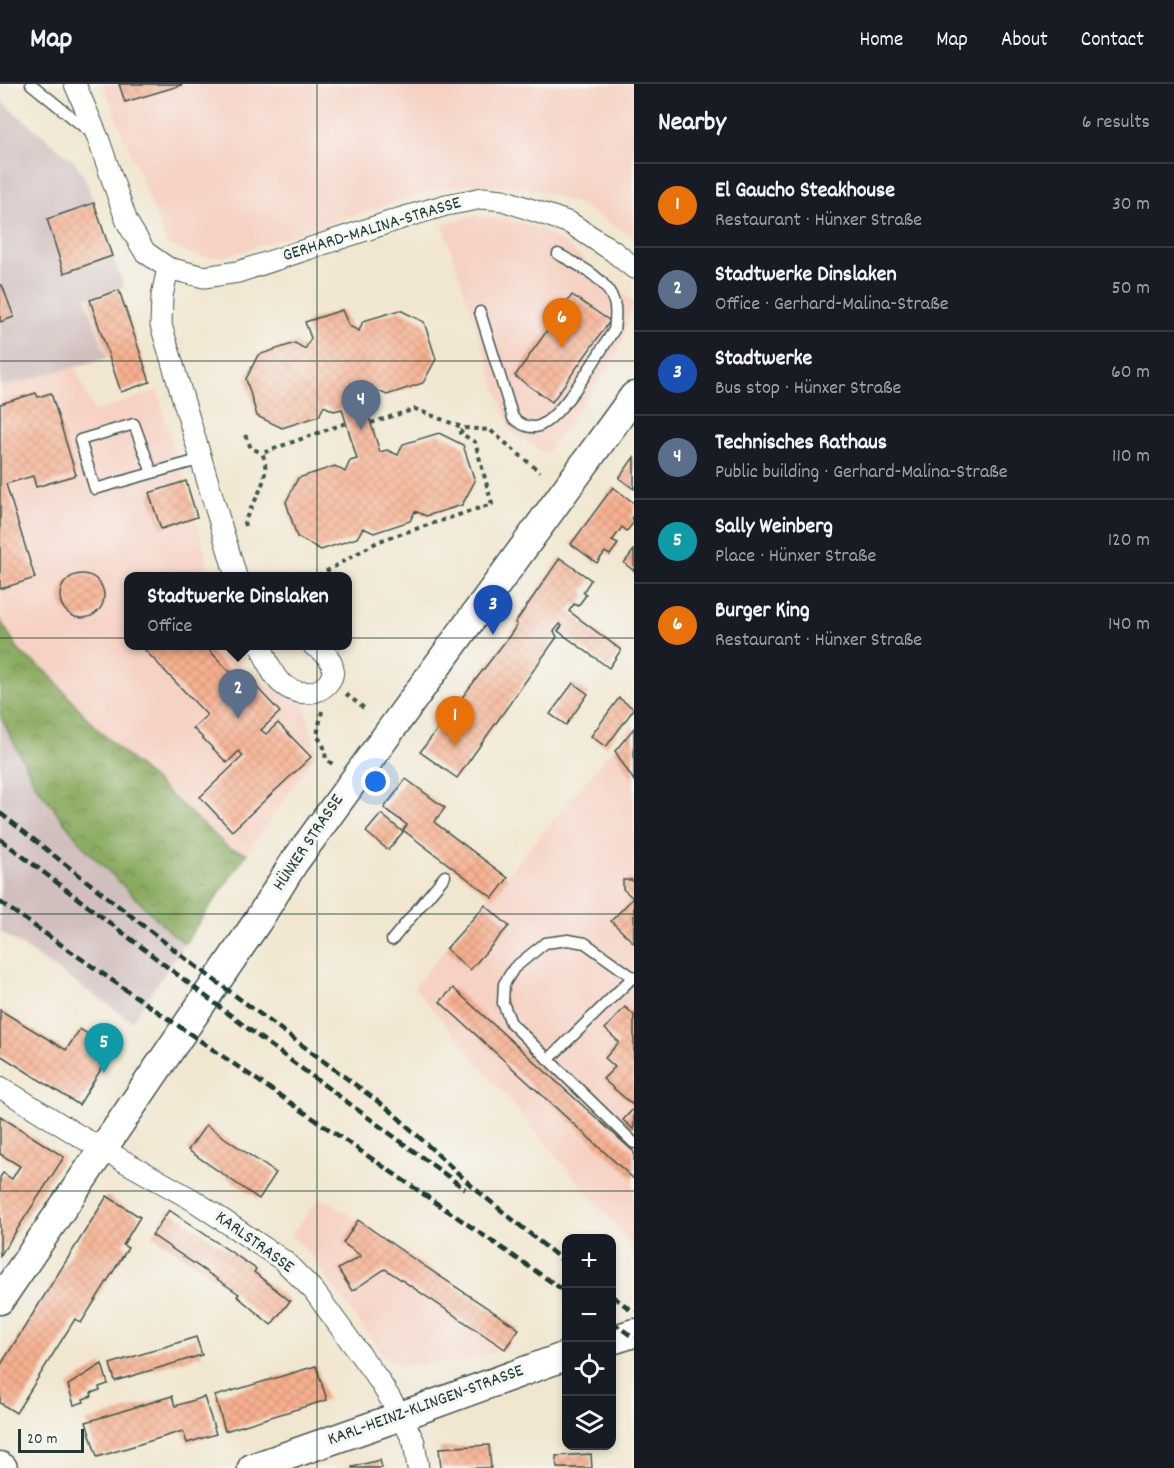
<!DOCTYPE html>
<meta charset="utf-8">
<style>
body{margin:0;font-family:Dekko,sans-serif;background:#20242c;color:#f1f3f6}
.controls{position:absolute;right:18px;bottom:18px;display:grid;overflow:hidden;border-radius:12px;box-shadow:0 3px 9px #0003}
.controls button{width:54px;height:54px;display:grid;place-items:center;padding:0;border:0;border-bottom:2px solid #363941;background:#171b24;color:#f1f3f6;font:30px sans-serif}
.scale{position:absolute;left:18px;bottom:15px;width:66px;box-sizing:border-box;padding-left:6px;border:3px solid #1f3d34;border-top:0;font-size:16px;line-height:21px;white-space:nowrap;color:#1f3d34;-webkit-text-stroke:4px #f6f6f2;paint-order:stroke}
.you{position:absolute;left:376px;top:698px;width:21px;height:21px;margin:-15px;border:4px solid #fff;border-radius:50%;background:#1a73e8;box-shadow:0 0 0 9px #1a73e833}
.badge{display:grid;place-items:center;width:39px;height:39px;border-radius:50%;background:#d1495b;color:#fff;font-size:20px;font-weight:700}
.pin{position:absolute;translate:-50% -50px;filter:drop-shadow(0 2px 3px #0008)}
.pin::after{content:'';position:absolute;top:32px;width:21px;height:18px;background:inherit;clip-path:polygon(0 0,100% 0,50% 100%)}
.popup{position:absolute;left:124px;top:488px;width:228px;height:78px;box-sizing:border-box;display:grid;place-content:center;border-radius:12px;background:#171b24;filter:drop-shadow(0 2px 4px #0005);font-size:20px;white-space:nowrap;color:#9ea1a6}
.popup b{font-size:22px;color:#f1f3f6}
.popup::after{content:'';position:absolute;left:50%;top:100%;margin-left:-12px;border:12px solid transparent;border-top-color:#171b24}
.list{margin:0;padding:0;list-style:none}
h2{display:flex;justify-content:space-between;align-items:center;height:78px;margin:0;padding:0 24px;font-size:26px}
h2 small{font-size:20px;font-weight:400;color:#9ea1a6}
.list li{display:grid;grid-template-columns:39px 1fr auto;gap:18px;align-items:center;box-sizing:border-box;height:84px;padding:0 24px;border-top:2px solid #363941}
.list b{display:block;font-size:22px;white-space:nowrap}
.list p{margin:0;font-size:20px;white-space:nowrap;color:#9ea1a6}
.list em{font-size:20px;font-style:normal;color:#9ea1a6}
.icon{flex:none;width:33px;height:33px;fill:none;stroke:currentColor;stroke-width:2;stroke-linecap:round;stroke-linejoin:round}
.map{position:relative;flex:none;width:634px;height:1384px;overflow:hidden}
header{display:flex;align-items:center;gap:36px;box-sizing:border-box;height:84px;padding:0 30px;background:#171b24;border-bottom:2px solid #363941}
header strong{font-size:28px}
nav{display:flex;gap:33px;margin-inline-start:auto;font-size:21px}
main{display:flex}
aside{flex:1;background:#171b24}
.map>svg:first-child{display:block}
</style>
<header>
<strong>Map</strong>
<nav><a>Home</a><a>Map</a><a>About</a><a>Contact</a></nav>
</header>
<main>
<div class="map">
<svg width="634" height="1384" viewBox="0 0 634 1384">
<defs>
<pattern id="forest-crowns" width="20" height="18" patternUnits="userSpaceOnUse" patternTransform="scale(1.5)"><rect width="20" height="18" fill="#89aa5e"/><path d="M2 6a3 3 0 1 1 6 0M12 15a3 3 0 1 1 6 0" fill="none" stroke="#6f8c4e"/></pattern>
<pattern id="building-cross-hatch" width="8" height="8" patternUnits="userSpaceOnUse" patternTransform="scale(1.5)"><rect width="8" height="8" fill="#f7b08f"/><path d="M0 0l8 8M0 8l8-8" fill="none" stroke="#d3987c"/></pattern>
</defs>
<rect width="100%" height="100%" fill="#f6f6f2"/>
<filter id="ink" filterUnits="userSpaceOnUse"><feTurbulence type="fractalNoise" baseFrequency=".0167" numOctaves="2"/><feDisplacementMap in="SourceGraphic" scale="12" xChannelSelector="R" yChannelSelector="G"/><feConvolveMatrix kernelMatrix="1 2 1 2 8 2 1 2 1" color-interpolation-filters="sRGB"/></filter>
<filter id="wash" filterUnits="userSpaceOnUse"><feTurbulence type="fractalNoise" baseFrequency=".008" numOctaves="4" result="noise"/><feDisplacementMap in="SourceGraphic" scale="24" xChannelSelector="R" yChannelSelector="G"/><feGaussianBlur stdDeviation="1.35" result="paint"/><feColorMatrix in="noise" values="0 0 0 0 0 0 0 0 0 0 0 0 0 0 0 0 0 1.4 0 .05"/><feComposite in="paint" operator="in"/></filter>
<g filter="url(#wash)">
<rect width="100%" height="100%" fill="#f1e7d0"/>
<g fill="#f6d2c4">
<polygon points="103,0 634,0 634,154 578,120 528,103 469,100 433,106 224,173 200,173 167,160"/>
<polygon points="477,132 503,135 533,142 567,161 634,219 618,269 546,370 510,346 442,139"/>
<polygon points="75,283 94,328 158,306 176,376 186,397 211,492 128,492 128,562 234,562 244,592 302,613 317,668 247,769 229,764 96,644 46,587 20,568 0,536 0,303"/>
<polygon points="634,639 634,1164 414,903"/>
<polygon points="321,1112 519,1245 505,1265 465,1277 402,1282 384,1272 304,1163 291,1151"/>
</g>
<g fill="#d1bfbe">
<polygon points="0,16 76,79 85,95 124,202 86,215 108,274 0,303"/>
<polygon points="0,631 35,700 84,763 169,847 185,859 132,937 0,847"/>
</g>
<polygon fill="url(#forest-crowns)" stroke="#547449" stroke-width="1.5" points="0,536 20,568 46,587 96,644 229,764 247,769 185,859 169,847 84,763 35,700 0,631"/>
<g id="blocks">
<g fill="url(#building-cross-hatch)">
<polygon points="119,0 182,0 182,1 125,18"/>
<polygon points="94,119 112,172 64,189 47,135"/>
<polygon points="0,201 2,201 14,233 0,238"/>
<polygon points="119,206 150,298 121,308 90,216"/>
<polygon points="572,211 610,237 552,318 515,292"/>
<polygon points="342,226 349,242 359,247 363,237 400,226 424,238 436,275 423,299 387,311 376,306 370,316 364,318 380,368 387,366 398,371 403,360 439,349 463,361 475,397 462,421 426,432 415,427 410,437 374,449 363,444 357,454 321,466 297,453 286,418 298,394 335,382 345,388 350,377 357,375 342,325 334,327 324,322 319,332 282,344 257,332 246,295 258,271 295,259 305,265 311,254 305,238"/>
<polygon points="36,309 38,313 51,309 76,391 36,403 33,392 6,400 35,494 0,505 0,320"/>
<polygon points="634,373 634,405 619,394"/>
<polygon points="186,397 197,433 161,445 149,409"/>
<polygon points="613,403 634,419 634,430 632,433 634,438 627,447 622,443 612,457 618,460 610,471 605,468 597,479 571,460"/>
<polygon points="634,466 634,487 624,479"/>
<polygon points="560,474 591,496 583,508 586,511 578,522 574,520 569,527 621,566 609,584 558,547 562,542 560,540 554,547 557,553 457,694 420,668 510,551 517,541 515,539"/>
<circle cx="82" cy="512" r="22"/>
<polygon points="141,562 205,562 233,591 220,602 228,611 247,593 280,628 261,646 266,650 278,639 311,673 232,747 200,713 243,672 239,667 227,679 193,644 207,631"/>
<polygon points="573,599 588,610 566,641 550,630"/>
<polygon points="619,614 634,625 606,663 591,652"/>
<polygon points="634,644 634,697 615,667"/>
<polygon points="406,695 445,724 434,738 508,794 493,814 403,746 407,741 384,724"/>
<polygon points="381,730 403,748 388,766 366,748"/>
<polygon points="623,796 632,796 634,798 634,859 611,837 633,814 623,805"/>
<polygon points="485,821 509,842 470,886 446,865"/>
<polygon points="453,904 634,1068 634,1095 440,918"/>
<polygon points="625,923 634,931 634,1022 603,995 615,983 605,974 619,958 605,945"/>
<polygon points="0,926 66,966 80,945 113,966 79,1021 0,971"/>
<polygon points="634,1024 634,1046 623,1036"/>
<polygon points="0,1032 64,1073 0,1172 0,1093 3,1089 12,1095 20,1082 0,1070"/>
<polygon points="206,1041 276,1089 259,1115 188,1066"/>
<polygon points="107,1112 140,1133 123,1161 128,1164 81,1239 75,1235 16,1329 0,1319 0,1282"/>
<polygon points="169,1126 256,1185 254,1188 290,1217 271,1241 237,1212 239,1210 152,1151"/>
<polygon points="358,1136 408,1171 519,1245 505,1265 385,1185 352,1207 338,1185 361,1172 343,1159"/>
<polygon points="196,1253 202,1271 115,1297 110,1280"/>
<polygon points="102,1280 108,1300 99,1303 100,1306 91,1309 92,1312 83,1315 84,1318 74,1321 68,1301"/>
<polygon points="316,1282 327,1316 225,1347 215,1312"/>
<polygon points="172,1312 175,1322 204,1313 216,1350 187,1359 183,1347 97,1373 86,1338"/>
<polygon points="489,1361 491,1384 441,1384 439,1364"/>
<polygon points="591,1370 592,1384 557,1384 556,1372"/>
<polygon points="380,1376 382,1384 352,1384 352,1383"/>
</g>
</g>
</g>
<g filter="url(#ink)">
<use href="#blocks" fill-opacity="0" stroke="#3e564b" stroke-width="1.5"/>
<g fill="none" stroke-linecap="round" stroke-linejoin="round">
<defs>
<g id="service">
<polyline points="31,0 90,48"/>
<path d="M480 228 513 334C520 339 526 344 535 343 559 340 600 267 614 246 615 237 617 227 614 218 607 194 578 181 558 170"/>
<polyline points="152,389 134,340 80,356 95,405 202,375"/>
<polyline points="392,856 445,792"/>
<polyline points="634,894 585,859 568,856 545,859 514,884 504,900 503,919 511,939 634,1059"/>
<polyline points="548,976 633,893"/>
</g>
<g id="minor">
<polyline points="75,0 98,54 127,138 145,168 168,184 204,193 238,188 405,133 446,121 483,114 503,116 570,139 613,167 634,184"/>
<polyline points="168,184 162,212 161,241 236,492"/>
<path d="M261 562C266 574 271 590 281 599 315 628 358 586 314 562"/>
<polyline points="0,1003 81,1053 193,1116 284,1177 314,1207 378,1295 401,1332 414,1358 418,1384"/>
</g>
<g id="secondary">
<polyline points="0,1216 257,838 293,780 634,312"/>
<polyline points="612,1256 634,1249"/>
<polyline points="0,1382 3,1384"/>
<polyline points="252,1384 401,1332 566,1272"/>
</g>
</defs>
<use href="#service" stroke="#3e564b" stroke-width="13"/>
<use href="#minor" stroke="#3e564b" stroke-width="23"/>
<use href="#secondary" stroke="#3e564b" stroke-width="31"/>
<g stroke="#3e564b" stroke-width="4" stroke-dasharray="4.5 4.5" stroke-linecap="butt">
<polyline points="371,339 415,325 464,344 490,346 540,388"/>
<polyline points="245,351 251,364 262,369"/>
<path d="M245 442 244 438C254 417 273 391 262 369L346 339"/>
<polyline points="318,492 379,457 492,420 475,358 460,349 464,344"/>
<polyline points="346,610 364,624"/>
<polyline points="322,627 317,651 324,663 326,675 335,682"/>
</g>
<use href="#service" stroke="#fff" stroke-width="10"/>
<use href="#minor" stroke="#fff" stroke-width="21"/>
<use href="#secondary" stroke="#fff" stroke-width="28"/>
<g stroke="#1f3d34" stroke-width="4.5" stroke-dasharray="9 4.5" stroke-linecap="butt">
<polyline points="0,729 186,875 392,1028 474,1104 562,1176"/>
<polyline points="0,755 259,953 465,1105"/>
<polyline points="0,818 116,899 566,1208"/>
<polyline points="612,1212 634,1228"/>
<polyline points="612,1238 634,1254"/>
</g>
</g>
</g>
<path fill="none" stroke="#1f3d34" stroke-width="1.5" stroke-opacity="0.55" d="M317 0V1384M0 277H634M0 554H634M0 830H634M0 1107H634"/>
<g text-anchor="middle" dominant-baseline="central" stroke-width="6" stroke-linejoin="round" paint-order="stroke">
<g font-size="18" fill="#1f3d34" stroke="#f6f6f2">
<text transform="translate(372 146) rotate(-17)">GERHARD-MALINA-STRASSE</text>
<text transform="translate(309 759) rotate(-56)">HÜNXER STRASSE</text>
<text transform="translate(254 1159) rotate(36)">KARLSTRASSE</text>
<text transform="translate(426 1322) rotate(-20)">KARL-HEINZ-KLINGEN-STRASSE</text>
</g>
</g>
</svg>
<div class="controls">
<button>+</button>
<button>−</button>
<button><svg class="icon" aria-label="locate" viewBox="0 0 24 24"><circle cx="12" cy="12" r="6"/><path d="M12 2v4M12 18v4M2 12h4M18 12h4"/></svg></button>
<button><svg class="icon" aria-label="layers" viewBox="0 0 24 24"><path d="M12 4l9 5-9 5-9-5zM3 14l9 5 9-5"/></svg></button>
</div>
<div class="scale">20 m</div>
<div class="you"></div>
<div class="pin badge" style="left:455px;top:662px;background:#e8710a">1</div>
<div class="pin badge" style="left:238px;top:635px;background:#5c6f8a">2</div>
<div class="popup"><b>Stadtwerke Dinslaken</b>Office</div>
<div class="pin badge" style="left:493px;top:551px;background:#1a4fb4">3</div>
<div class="pin badge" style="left:361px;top:346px;background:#5c6f8a">4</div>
<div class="pin badge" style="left:104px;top:989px;background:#0f9aa8">5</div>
<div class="pin badge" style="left:562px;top:264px;background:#e8710a">6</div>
</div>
<aside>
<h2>Nearby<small>6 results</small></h2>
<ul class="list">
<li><span class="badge" style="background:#e8710a">1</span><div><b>El Gaucho Steakhouse</b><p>Restaurant · Hünxer Straße</p></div><em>30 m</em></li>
<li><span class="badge" style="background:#5c6f8a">2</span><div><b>Stadtwerke Dinslaken</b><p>Office · Gerhard-Malina-Straße</p></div><em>50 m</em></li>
<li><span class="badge" style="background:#1a4fb4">3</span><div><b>Stadtwerke</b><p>Bus stop · Hünxer Straße</p></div><em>60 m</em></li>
<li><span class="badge" style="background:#5c6f8a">4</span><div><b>Technisches Rathaus</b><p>Public building · Gerhard-Malina-Straße</p></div><em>110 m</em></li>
<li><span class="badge" style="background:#0f9aa8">5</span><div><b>Sally Weinberg</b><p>Place · Hünxer Straße</p></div><em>120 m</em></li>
<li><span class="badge" style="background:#e8710a">6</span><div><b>Burger King</b><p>Restaurant · Hünxer Straße</p></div><em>140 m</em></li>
</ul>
</aside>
</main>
